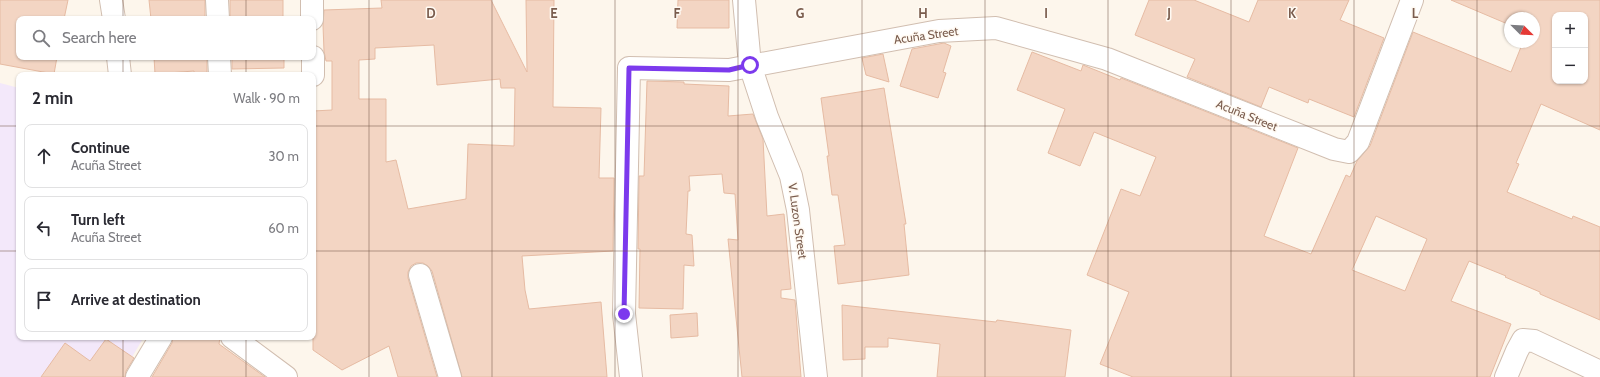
<!DOCTYPE html>
<meta charset="utf-8">
<style>
body{margin:0;font-family:Cabin,sans-serif;background:#f2f2f3;color:#2b2b33}
.controls{position:absolute;right:12px;top:12px;display:grid;overflow:hidden;border-radius:8px;box-shadow:0 1px 3px #0004}
.controls button{width:36px;height:36px;display:grid;place-items:center;padding:0;border:0;border-bottom:1px solid #e1e1e2;background:#fff;color:#2b2b33;font:20px sans-serif}
.compass{position:absolute;left:1504px;top:12px;width:36px;height:36px;border-radius:50%;background:#fff;box-shadow:0 1px 3px #0004;rotate:114deg}
.stop{position:absolute;width:12px;height:12px;margin:-9px;border:3px solid #7c3aed;border-radius:50%;background:#fff}
.stop.end{background:#7c3aed;border-color:#fff;box-shadow:0 1px 4px #0008}
.list{margin:0;padding:0;list-style:none}
h2{display:flex;justify-content:space-between;align-items:center;height:52px;margin:0;padding:0 16px;font-size:17px}
h2 small{font-size:13px;font-weight:400;color:#7c7c81}
.list li{display:grid;grid-template-columns:26px 1fr auto;gap:12px;align-items:center;box-sizing:border-box;height:64px;margin:0 8px 8px;padding:0 8px;border:1px solid #e1e1e2;border-radius:8px}
.list b{display:block;font-size:15px;white-space:nowrap}
.list p{margin:0;font-size:13px;white-space:nowrap;color:#7c7c81}
.list em{font-size:13px;font-style:normal;color:#7c7c81}
.icon{flex:none;width:22px;height:22px;fill:none;stroke:currentColor;stroke-width:2;stroke-linecap:round;stroke-linejoin:round}
.map{position:relative;flex:none;width:1600px;height:377px;overflow:hidden}
.search{position:absolute;background:#fff;box-shadow:0 1px 3px #0004;left:16px;top:16px;width:300px;height:44px;display:flex;align-items:center;gap:10px;box-sizing:border-box;padding:0 14px;border-radius:8px;color:#7c7c81;font-size:15px}
.panel{position:absolute;background:#fff;box-shadow:0 1px 3px #0004;left:16px;top:72px;width:300px;height:268px;border-radius:8px}
.map>svg:first-child{display:block}
</style>
<div class="map">
<svg width="1600" height="377" viewBox="0 0 1600 377">
<rect width="100%" height="100%" fill="#fdf6ec"/>
<polygon fill="#f3e8fa" points="0,83 19,88 19,337 144,337 120,377 0,377"/>
<g fill="#f3d5c3" stroke="#e6bba3" fill-rule="evenodd">
<polygon points="0,0 68,0 64,19 19,19 19,57 57,57 54,74 0,64"/>
<polygon points="149,0 205,0 205,19 151,19"/>
<rect x="230" y="0" width="53" height="19"/>
<path d="M381 0H491L527 72 526 0H554L553 107 601 108 599 178H614L613 251 522 256 525 290 529 309 601 302 607 377H462L432 271 428 266 423 263H416L411 266 408 272V278L437 377H398L389 346 342 370 313 350V111L332 110V61H326L324 51 323 25 324 10 382 8ZM434 45 437 85 500 79 501 88H515L514 146 468 144 466 199 408 209 396 160 386 162V99H359V60L375 59V48Z"/>
<polygon points="678,0 729,0 729,28 677,28"/>
<polygon points="1149,0 1194,0 1249,22 1258,0 1349,0 1340,20 1384,38 1354,117 1309,99 1308,103 1269,87 1261,107 1187,77 1195,59 1135,35"/>
<path d="M1451 0H1600V130L1541 104 1516 163 1519 164 1507 192 1572 219 1573 216 1600 227V320L1540 294V292L1505 277 1506 276 1469 261 1451 301 1511 324 1490 377H1133L1100 364 1129 292 1087 275 1121 189 1140 196 1156 157 1094 132 1080 166 1048 153 1065 109 1017 90 1032 52 1081 71 1083 65 1120 80 1121 78 1298 148 1264 236 1311 254 1346 175 1350 177 1357 161 1370 146 1413 32 1511 72 1523 42H1534V18H1510V25ZM1555 15H1585V81H1555ZM1376 216 1427 239 1405 291 1352 270Z"/>
<polygon points="944,43 951,46 943,72 946,73 938,98 900,86 912,49"/>
<polygon points="883,54 889,82 866,75 862,58"/>
<polygon points="154,57 207,57 207,74 194,75 194,71 155,74"/>
<polygon points="232,57 284,57 284,68 232,69"/>
<polygon points="647,81 684,82 684,84 729,86 728,116 753,114 763,139 767,216 784,214 791,289 781,290 781,298 795,300 801,377 742,377 728,239 738,240 735,194 724,193 722,174 689,176 690,191 688,191 686,234 692,235 694,266 684,265 683,309 639,308 640,249 638,249 639,176 644,176"/>
<polygon points="884,88 906,224 904,224 909,275 838,284 834,246 845,245 838,195 832,195 827,156 829,156 821,98"/>
<polygon points="842,305 996,322 997,320 1071,330 1065,377 937,377 940,344 888,338 888,347 865,347 865,359 843,360"/>
<polygon points="697,313 698,336 671,338 670,315"/>
<polygon points="173,337 220,337 219,344 265,377 152,377 172,343"/>
<polygon points="106,339 134,358 126,371 125,377 41,377 65,343 90,361"/>
</g>
<g fill="none" stroke-linecap="round" stroke-linejoin="round">
<defs>
<g id="minor">
<polyline points="111,0 114,19"/>
<polyline points="217,0 218,19"/>
<polyline points="312,0 312,19"/>
<polyline points="744,0 750,65 767,117 791,176 798,210 816,377"/>
<polyline points="118,57 120,75"/>
<polyline points="219,57 220,75"/>
<polyline points="313,57 313,75"/>
<polyline points="420,275 450,377"/>
<polyline points="232,337 286,377"/>
<polyline points="137,377 161,337"/>
<polyline points="631,377 624,314 629,68 729,70 939,31 996,28 1107,59 1334,149 1349,152 1358,142 1412,0"/>
<polyline points="1506,377 1517,351 1523,340 1534,341 1600,372"/>
</g>
</defs>
<use href="#minor" stroke="#d1beb0" stroke-width="24"/>
<use href="#minor" stroke="#fff" stroke-width="22"/>
</g>
<g fill="none" stroke-linecap="round" stroke-linejoin="round">
<polyline stroke="#7c3aed" stroke-width="5" points="624,314 629,68 729,70 750,65"/>
</g>
<path fill="none" stroke="#7a5c4d" stroke-width="1" stroke-opacity="0.55" d="M123 0V19M246 0V19M369 0V377M492 0V377M615 0V377M738 0V377M862 0V377M985 0V377M1108 0V377M1231 0V377M1354 0V377M1477 0V377M123 57V75M246 57V75M0 126H19M313 126H1600M0 251H19M313 251H1600M123 337V377M246 337V377"/>
<g text-anchor="middle" dominant-baseline="central" stroke-width="3" stroke-linejoin="round" paint-order="stroke">
<g font-size="12" fill="#7a5c4d" stroke="#fffaf3">
<text transform="translate(926 35) rotate(-8)">Acuña Street</text>
<text transform="translate(1247 115) rotate(22)">Acuña Street</text>
<text transform="translate(798 221) rotate(82)">V. Luzon Street</text>
</g>
</g>
<g font-size="13" text-anchor="middle" font-weight="bold" fill="#7a5c4d" stroke="#fffaf3" stroke-width="3" stroke-linejoin="round" paint-order="stroke">
<text x="431" y="18">D</text>
<text x="554" y="18">E</text>
<text x="677" y="18">F</text>
<text x="800" y="18">G</text>
<text x="923" y="18">H</text>
<text x="1046" y="18">I</text>
<text x="1169" y="18">J</text>
<text x="1292" y="18">K</text>
<text x="1415" y="18">L</text>
</g>
</svg>
<div class="controls">
<button>+</button>
<button>−</button>
</div>
<svg class="compass" viewBox="-18 -18 36 36"><path d="M0-13l5 13h-10z" fill="#e53935"/><path d="M0 13l5-13h-10z" fill="#7c7c81"/></svg>
<div class="stop" style="left:750px;top:65px"></div>
<div class="stop end" style="left:624px;top:314px"></div>
<div class="search"><svg class="icon" aria-label="search" viewBox="0 0 24 24"><circle cx="10" cy="10" r="6"/><path d="M15 15l6 6"/></svg>Search here</div>
<section class="panel">
<h2>2 min<small>Walk · 90 m</small></h2>
<ul class="list">
<li><svg class="icon" aria-label="ahead" viewBox="0 0 24 24"><path d="M12 20V5M6 11l6-6 6 6"/></svg><div><b>Continue</b><p>Acuña Street</p></div><em>30 m</em></li>
<li><svg class="icon" aria-label="left" viewBox="0 0 24 24"><path d="M17 20v-9H6M10 6l-5 5 5 5"/></svg><div><b>Turn left</b><p>Acuña Street</p></div><em>60 m</em></li>
<li><svg class="icon" aria-label="arrive" viewBox="0 0 24 24"><path d="M6 21V4h12l-3 4 3 4H6"/></svg><div><b>Arrive at destination</b></div></li>
</ul>
</section>
</div>
